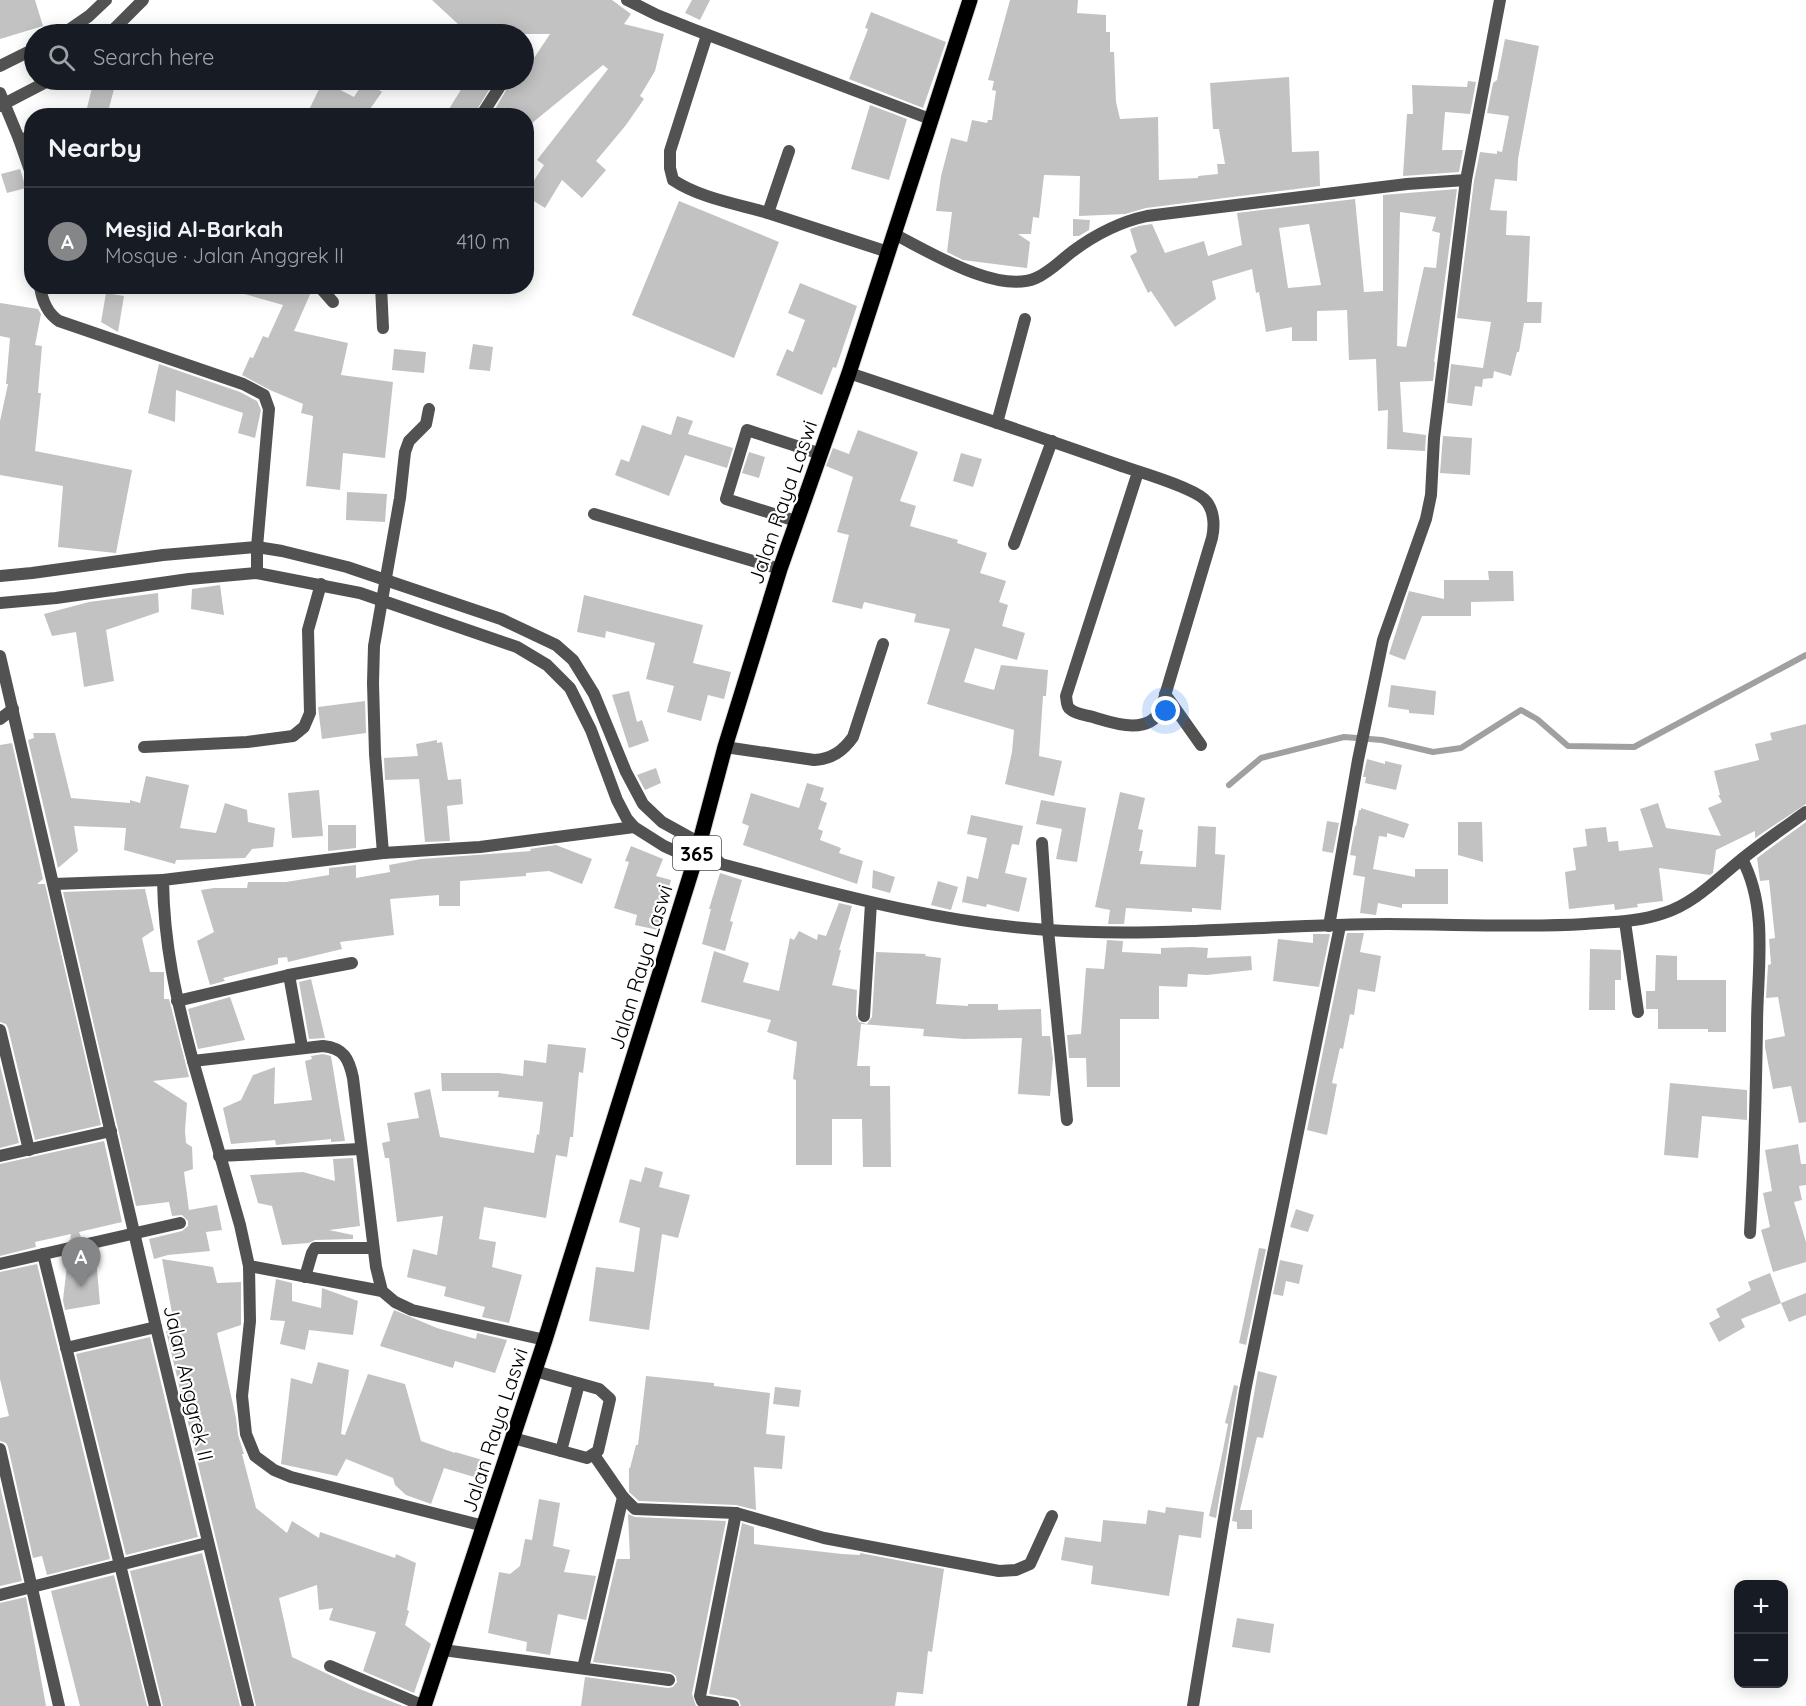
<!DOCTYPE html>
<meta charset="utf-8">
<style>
body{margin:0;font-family:Quicksand,sans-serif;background:#242831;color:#f1f3f6}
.controls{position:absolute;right:18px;bottom:18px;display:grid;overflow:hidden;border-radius:12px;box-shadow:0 3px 15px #0003}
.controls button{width:54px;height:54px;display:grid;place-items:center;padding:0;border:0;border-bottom:2px solid #363941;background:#171b24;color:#f1f3f6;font:30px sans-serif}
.you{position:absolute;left:1166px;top:711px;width:21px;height:21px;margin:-15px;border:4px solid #fff;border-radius:50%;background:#1a73e8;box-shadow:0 0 0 9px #1a73e833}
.badge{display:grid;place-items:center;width:39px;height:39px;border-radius:50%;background:#858687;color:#fff;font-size:20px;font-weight:700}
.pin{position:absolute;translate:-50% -50px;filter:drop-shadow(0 2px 3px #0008)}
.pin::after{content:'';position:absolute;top:32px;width:21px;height:18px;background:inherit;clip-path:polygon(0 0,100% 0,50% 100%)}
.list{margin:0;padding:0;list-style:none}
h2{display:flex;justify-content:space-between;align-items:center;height:78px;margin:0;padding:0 24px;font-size:26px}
h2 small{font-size:20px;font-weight:400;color:#9ea1a6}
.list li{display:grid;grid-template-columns:39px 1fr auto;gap:18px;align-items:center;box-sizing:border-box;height:108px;padding:0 24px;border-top:2px solid #363941}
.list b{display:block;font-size:22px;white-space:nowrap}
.list p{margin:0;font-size:20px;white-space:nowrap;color:#9ea1a6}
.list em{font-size:20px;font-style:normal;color:#9ea1a6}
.icon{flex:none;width:33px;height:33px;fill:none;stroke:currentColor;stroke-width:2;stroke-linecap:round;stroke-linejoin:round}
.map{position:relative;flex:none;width:1806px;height:1706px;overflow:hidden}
.search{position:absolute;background:#171b24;box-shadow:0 3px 15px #0003;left:24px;top:24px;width:510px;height:66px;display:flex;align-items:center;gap:15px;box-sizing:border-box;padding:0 21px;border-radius:33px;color:#9ea1a6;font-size:22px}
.panel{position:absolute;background:#171b24;box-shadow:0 3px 15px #0003;left:24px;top:108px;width:510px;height:186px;border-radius:24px}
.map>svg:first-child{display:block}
</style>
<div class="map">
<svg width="1806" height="1706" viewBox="0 0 1806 1706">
<rect width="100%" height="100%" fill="#fff"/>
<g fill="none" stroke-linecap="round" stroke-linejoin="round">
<polyline stroke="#a0a0a0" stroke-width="6" points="1229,785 1261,758 1344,737 1382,740 1433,752 1461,748 1521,710 1537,719 1568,746 1634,747 1806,655"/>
</g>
<g fill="#c2c2c2" fill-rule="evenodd">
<polygon points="0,0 35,0 43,26 0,39"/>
<polygon points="432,0 612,0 631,14 624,24 664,34 655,71 640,96 644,99 626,125 596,161 606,170 582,198 562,180 545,208 526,196 526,193 544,165 537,160 608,69 603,65 526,128 526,116 491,116 512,80 524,80 524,73 550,34 465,34 456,29 459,25"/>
<polygon points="692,0 710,0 700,20 685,13"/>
<polygon points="1010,0 1078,0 1077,13 1106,15 1106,32 1110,32 1110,52 1114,52 1116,102 1120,119 1158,117 1159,180 1198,178 1198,176 1218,174 1217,164 1225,164 1219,129 1213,129 1210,83 1289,77 1292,152 1319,151 1320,186 1146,208 1125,214 1079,216 1080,176 1044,175 1039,218 1033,217 1031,234 1018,234 1030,242 1027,268 963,260 947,252 952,212 936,211 941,176 951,138 967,142 972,120 987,123 988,120 992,120 996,91 992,90 994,81 988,80"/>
<polygon points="871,12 946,42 923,108 849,79 868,29 865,28"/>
<polygon points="1505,39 1539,46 1518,159 1517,181 1495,179 1490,210 1507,211 1506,235 1530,236 1527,302 1542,302 1541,323 1524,323 1519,352 1517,352 1511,376 1494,371 1493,378 1483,379 1482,387 1475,386 1472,406 1447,403 1451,364 1483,368 1491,322 1457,318 1474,181 1480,152 1497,154 1497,151 1502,152 1509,116 1487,113 1493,83 1497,80"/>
<polygon points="94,80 115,85 107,116 85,116"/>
<polygon points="365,80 382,92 365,116 306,116 323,81 354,97"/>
<polygon points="467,80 495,80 473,116 458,116 449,109"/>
<polygon points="1468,81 1476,82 1470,114 1445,112 1442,150 1463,150 1459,172 1403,176 1407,114 1413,114 1412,85 1467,87"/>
<polygon points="870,105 907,119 889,180 851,169"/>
<polygon points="20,169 26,188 7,193 1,174"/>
<path d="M1457 189 1434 362H1435L1433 381 1400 382 1403 432 1426 435 1425 451 1387 449 1388 410 1378 411 1376 359 1349 360 1347 310 1317 311V341H1292V327L1266 332 1259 292 1256 293 1252 269 1212 281 1216 299 1175 327 1151 291 1148 293 1130 256 1137 252 1130 229 1139 226 1152 224 1165 253 1204 241 1208 256 1242 245 1237 213 1355 199 1364 292 1383 291V195ZM1400 212 1436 217 1432 231 1440 233 1436 268 1424 267 1406 347 1397 346ZM1309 224 1321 285 1288 288 1279 228Z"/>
<polygon points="679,201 779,242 734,358 632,315"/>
<polygon points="1073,219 1090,220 1089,230 1079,236 1073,236"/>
<polygon points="800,283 857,306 836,368 833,367 822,395 776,375 787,349 793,352 805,320 788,313"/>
<polygon points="235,286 311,286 312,290 294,331 348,343 341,375 393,382 385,458 343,453 340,490 306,486 313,416 301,413 303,404 270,390 242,375 250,357 253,358 263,336 268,338 283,305 234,291"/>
<polygon points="106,293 124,296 118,332 101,322"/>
<polygon points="0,303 38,309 41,314 35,345 42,346 38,393 41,393 35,451 132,470 116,553 58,547 63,486 0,475 0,421 8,384 6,384 10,338 0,336"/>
<polygon points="473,344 493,347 490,371 469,369"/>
<polygon points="394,349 426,352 424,373 392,370"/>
<polygon points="159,364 240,392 257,401 261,410 255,438 238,433 243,413 176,390 175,422 148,413"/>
<polygon points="677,416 693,421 688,434 733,448 727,468 685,455 669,496 615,475 621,459 629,462 642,425 671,435"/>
<polygon points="858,430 918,452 900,501 916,506 910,526 958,540 957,543 987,553 980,573 1006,581 999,602 1008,605 1002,626 1025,633 1017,660 975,648 964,682 994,690 1001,665 1048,670 1046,696 1043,696 1039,756 1062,761 1054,796 1005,784 1012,752 1014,730 927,704 950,629 914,622 916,614 864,602 862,609 832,602 849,535 837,532 853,477 826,466 833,448 849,454"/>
<polygon points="1443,436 1472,438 1470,475 1440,473"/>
<polygon points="749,452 765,457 759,478 742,473"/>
<polygon points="961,453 982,459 973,487 953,481"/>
<polygon points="347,492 387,494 385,522 346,520"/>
<polygon points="1488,571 1513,571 1514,601 1471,602 1471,616 1422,616 1405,660 1389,654 1409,591 1444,599 1444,580 1489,580"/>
<polygon points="220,585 224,615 191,609 192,589"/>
<polygon points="158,593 159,612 106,630 114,681 84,687 76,632 52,636 44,614 89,602"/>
<polygon points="584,595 703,625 693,663 731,672 724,699 708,695 701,721 667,712 674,686 646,679 655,643 606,631 605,638 577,632"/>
<polygon points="1391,685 1436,691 1434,715 1409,713 1409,710 1388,707"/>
<polygon points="629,691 637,722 642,720 649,741 629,748 612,695"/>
<polygon points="365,701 366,733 322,739 318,707"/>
<polygon points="1806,724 1806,804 1755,838 1755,831 1716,850 1713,873 1710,875 1659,868 1663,901 1637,904 1638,907 1615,910 1614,904 1569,909 1565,872 1576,870 1573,848 1587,846 1585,829 1606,827 1608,842 1618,841 1619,851 1653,847 1640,809 1658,803 1666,828 1721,836 1708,808 1722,802 1718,795 1720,795 1714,771 1759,760 1755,744 1772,740 1770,733"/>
<polygon points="33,733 55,733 71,798 130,803 130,800 140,803 146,776 189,785 180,828 216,833 225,803 247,810 248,822 275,828 273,847 252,849 245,858 176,860 175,864 124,850 126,828 74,826 78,851 58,868 28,740 34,738"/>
<polygon points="437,740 437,743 442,742 448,780 461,779 463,804 447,806 450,841 425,842 419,779 385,780 384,758 418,756 416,744"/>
<polygon points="12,743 43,879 37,884 45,884 101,1125 35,1140 8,1028 6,1024 0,1022 0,745"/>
<polygon points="1367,759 1385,764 1385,761 1402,765 1396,790 1365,783 1366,777 1363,777"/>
<polygon points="656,768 661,783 645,790 637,775"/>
<polygon points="807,783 824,788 820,800 827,803 818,829 823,831 820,840 841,848 839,853 863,861 857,884 743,845 749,826 742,823 751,793 799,808"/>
<polygon points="319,790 323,836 292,838 288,793"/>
<polygon points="1120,792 1145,798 1138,829 1143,830 1139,851 1143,851 1140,864 1196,867 1198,826 1216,827 1215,854 1225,855 1221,910 1192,908 1192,912 1126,908 1124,924 1108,924 1110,910 1095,907"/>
<polygon points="1041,800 1086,808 1077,862 1056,859 1062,829 1036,824"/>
<polygon points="1361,808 1409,824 1404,838 1387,833 1387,837 1379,836 1373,869 1415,877 1415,869 1448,869 1448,904 1402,904 1402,908 1378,903 1376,915 1360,913 1365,877 1353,875 1356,856 1350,855 1355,826 1356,826 1359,810 1361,810"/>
<polygon points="971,815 1023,826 1019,845 1012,844 1005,873 1027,878 1019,912 987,904 986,907 962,902 967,876 978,879 987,838 967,834"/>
<polygon points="1327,821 1339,823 1333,853 1322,851"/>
<polygon points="1458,822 1482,822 1483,862 1458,855"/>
<polygon points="1806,822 1806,1122 1799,1123 1791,1086 1773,1089 1765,1047 1765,1040 1785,1036 1778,997 1766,998 1768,965 1771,964 1769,939 1775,938 1769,880 1760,881 1757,858"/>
<polygon points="328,825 356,825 356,848 328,851"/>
<polygon points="556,845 592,859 582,884 549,871 526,873 526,876 460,881 460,906 439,906 439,895 390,899 394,935 340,942 342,949 288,962 287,957 278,958 278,964 223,978 225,981 210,985 197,941 214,932 201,890 214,888 247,888 248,882 286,882 329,875 329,868 356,865 356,878 390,872 389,865 421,859 531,851 530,849"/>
<polygon points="631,846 663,859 656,876 671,880 658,930 635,925 637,915 614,908 629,862 625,861"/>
<polygon points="873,870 895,877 890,893 872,888"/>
<polygon points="720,873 742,880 730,921 733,922 725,951 702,944 711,909 709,909"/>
<polygon points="938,881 958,887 951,910 931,905"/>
<polygon points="145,889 154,930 142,938 150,972 164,972 164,999 169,999 189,1077 153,1081 187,1103 185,1131 186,1143 192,1147 193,1169 184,1172 189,1210 217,1205 222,1230 206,1232 210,1251 168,1255 154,1259 149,1239 182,1231 188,1226 188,1221 182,1215 172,1216 169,1202 136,1206 63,892"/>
<polygon points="839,903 852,906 839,950 841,950 832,985 857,990 856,1015 859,1022 867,1024 872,1017 876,952 926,954 925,956 941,958 936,1004 968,1006 968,1004 998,1004 998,1010 1041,1009 1042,1036 1050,1036 1053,1059 1050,1096 1018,1094 1022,1038 964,1039 923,1036 924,1029 861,1024 857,1066 870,1066 870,1086 890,1086 891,1167 863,1167 862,1119 832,1119 832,1165 796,1165 796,1080 793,1079 797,1042 767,1032 771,1020 701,1002 714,951 749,963 743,982 779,991 790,938 794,940 799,931 817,940 818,934 826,936"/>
<polygon points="1347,933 1364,933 1360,952 1381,956 1375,992 1358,989 1354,1015 1350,1014 1343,1049 1340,1048 1332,1083 1337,1084 1327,1135 1307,1130"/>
<polygon points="1313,934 1330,934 1319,987 1273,981 1278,939 1313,943"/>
<polygon points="1107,940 1123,941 1122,952 1161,954 1161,948 1190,947 1208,948 1207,958 1251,956 1252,970 1207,975 1188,974 1187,987 1159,986 1159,1019 1120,1019 1120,1087 1087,1087 1086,1058 1069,1058 1067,1035 1081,1034 1086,968 1104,969"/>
<polygon points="1590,949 1621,950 1621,980 1615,980 1615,1010 1589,1010"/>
<polygon points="1656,955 1677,956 1677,980 1726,980 1726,1032 1708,1032 1708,1029 1658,1029 1658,1009 1646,1009 1646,991 1655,991"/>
<polygon points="311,979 325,1038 309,1039 299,982"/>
<polygon points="230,997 245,1040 198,1049 188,1009"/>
<polygon points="548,1044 586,1048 583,1073 579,1072 573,1137 570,1137 567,1157 556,1155 546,1218 484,1207 479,1239 496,1242 492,1267 522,1275 509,1323 482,1317 485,1307 444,1296 446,1287 407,1277 413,1249 437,1255 443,1216 397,1222 389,1158 385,1158 382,1143 390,1141 387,1123 419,1118 414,1093 430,1089 440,1137 534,1153 537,1134 539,1135 543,1102 498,1097 499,1091 442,1091 441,1073 499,1073 523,1076 524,1060 546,1063"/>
<polygon points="323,1054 331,1056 345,1141 331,1142 331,1139 276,1145 275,1140 231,1144 223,1108 241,1100 253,1075 275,1067 274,1104 312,1100 305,1061 312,1059 311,1056"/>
<polygon points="0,1065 19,1143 0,1148"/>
<polygon points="1670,1083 1747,1090 1747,1120 1702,1116 1698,1158 1664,1155"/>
<polygon points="104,1141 122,1222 79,1232 81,1237 70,1240 71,1234 35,1242 36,1247 0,1256 0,1164"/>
<polygon points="1798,1144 1801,1164 1806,1164 1806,1185 1799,1186 1802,1200 1794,1202 1806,1242 1806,1262 1773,1272 1761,1230 1770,1227 1763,1193 1772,1191 1765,1150"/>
<polygon points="353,1158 360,1226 329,1230 353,1235 353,1239 315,1240 309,1243 282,1245 272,1206 258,1203 250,1175 303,1172 335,1181 333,1159"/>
<polygon points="645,1167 663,1172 659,1187 690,1195 678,1238 662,1234 649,1330 589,1321 596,1267 634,1272 640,1228 619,1222 630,1179 641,1182"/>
<polygon points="1296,1209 1314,1215 1308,1232 1290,1227"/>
<polygon points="1259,1248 1266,1249 1246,1345 1239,1343"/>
<polygon points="88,1252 91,1259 96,1258 100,1304 65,1310 63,1300 68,1257"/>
<polygon points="162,1259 213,1267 217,1283 241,1282 241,1325 217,1333 236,1418 238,1435 244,1454 242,1454 256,1508 287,1533 292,1521 319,1538 320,1532 395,1558 396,1554 416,1563 407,1610 409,1611 405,1625 431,1644 414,1693 363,1671 376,1632 329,1620 333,1608 319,1610 317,1585 279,1598 292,1657 357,1688 403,1706 256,1706 166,1331 175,1329"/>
<polygon points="1280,1260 1303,1265 1299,1284 1286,1281 1283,1296 1273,1294"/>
<polygon points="37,1264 110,1559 47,1575 42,1556 33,1558 8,1447 6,1443 0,1441 0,1418 9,1416 0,1379 0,1272"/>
<polygon points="1770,1273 1781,1303 1741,1319 1745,1327 1719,1342 1709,1323 1720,1317 1716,1309 1751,1290 1748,1282"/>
<polygon points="276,1279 292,1283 292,1301 321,1308 322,1288 358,1301 353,1335 309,1330 305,1350 280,1344 285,1321 270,1320"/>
<polygon points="1806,1293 1806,1315 1789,1322 1781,1303"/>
<polygon points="394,1310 437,1328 476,1339 477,1333 507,1340 495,1373 455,1361 453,1368 380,1346"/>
<polygon points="150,1337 198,1537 126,1555 76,1354"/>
<polygon points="318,1362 349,1370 341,1434 345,1435 368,1374 405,1384 421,1441 455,1453 455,1452 486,1461 481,1479 444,1468 431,1504 406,1495 395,1485 393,1478 346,1459 337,1476 281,1464 291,1378 312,1384"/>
<polygon points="1258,1371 1277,1376 1263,1438 1257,1437 1240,1510 1252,1510 1252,1529 1237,1529 1237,1522 1232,1521"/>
<polygon points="646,1376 714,1383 714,1386 770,1393 766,1434 785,1436 782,1469 754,1467 756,1510 736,1505 639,1501 629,1492 629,1468 630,1468 636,1445 638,1445"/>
<polygon points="1234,1385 1238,1386 1216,1518 1209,1516 1223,1450 1228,1424 1225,1423"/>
<polygon points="775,1387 801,1390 799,1407 773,1404"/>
<polygon points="0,1486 22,1581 0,1586"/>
<polygon points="539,1499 560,1503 553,1546 570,1550 564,1572 596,1576 586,1620 558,1614 550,1655 526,1651 527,1642 488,1633 499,1572 510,1574 520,1566 525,1539 532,1540"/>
<polygon points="1166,1507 1204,1512 1201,1538 1179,1535 1169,1596 1091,1584 1093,1566 1061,1560 1065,1537 1101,1542 1103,1520 1146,1524 1148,1510 1165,1513"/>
<polygon points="628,1514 635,1517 726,1521 692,1694 696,1706 581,1706 585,1677 668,1688 673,1687 677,1682 676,1676 670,1672 593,1662 617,1559 630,1559"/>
<polygon points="742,1523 754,1527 754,1544 842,1554 860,1555 860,1553 944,1569 932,1652 928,1651 923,1694 897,1692 895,1706 741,1706 739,1700 735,1698 709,1694"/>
<polygon points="202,1553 240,1706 163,1706 130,1571"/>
<polygon points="114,1575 147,1706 80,1706 51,1591"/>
<polygon points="26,1597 46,1706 0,1706 0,1603"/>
<polygon points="1237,1618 1274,1624 1270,1653 1232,1647"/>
</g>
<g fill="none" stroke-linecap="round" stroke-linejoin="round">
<defs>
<polyline id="primary" points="424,1706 545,1340 695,860 725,747 780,569 849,373 970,0"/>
</defs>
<use href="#primary" stroke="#dbdbdb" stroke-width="17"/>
<g stroke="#525252" stroke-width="12">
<path d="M849 373C939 403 1029 433 1119 465 1139 472 1189 486 1204 499 1214 508 1215 525 1212 538L1161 709C1149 736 1113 723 1093 717 1086 715 1075 714 1070 709 1066 706 1067 701 1066 696L1138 472"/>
<polyline points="997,423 1025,319"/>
<polyline points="796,521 726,499 747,430 821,454"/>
<polyline points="1014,544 1052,441"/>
<polyline points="1165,694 1201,745"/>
<polyline points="289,975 302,1047"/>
<polyline points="177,1001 289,975 352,963"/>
<polyline points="513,1438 587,1458 598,1451 610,1399 599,1389 535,1371"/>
<polyline points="561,1451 579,1384"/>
<polyline points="594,1455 623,1497 635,1509 736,1513 824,1538 999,1571 1016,1570 1030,1564 1052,1516"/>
<polyline points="443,1650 669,1680"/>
<polyline points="330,1666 424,1706"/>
<polyline points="583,1668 623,1497"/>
<polyline points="733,1706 702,1701 700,1696 736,1513"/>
</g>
<g stroke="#525252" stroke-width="12">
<polyline points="627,0 657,15 695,30 930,119"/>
<polyline points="63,34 89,16 106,0"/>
<polyline points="109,34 143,0"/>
<path d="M707 35 670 151V168L673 180C700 198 737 204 768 213"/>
<polyline points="0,66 34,49"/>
<polyline points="0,93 19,139 32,138"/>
<polyline points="0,106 50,80"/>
<polyline points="481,116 504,80"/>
<polyline points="19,139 32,176"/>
<polyline points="789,151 768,213 888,252"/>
<path d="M894 234C928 251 998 295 1036 278 1050 272 1061 260 1073 251 1096 234 1119 222 1147 216L1407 184 1466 180"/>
<path d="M40 286C42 301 47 313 59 321L243 384 264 395 269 409 257 547V573"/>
<polyline points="319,286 333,302"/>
<polyline points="381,286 383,328"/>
<polyline points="594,514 780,569"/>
<polyline points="0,576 32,573 163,555 257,547 282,551 347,567 501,619 556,645 573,660 594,694 626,772 643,804 662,822 700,843 721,864"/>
<path d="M0 603 56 598 189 579 257 573 360 593 517 647 547 665 570 688 591 730 617 800 627 819 634 827 664 846 695 860 721 864C829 892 936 923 1048 930 1161 938 1274 924 1387 924 1454 924 1519 928 1585 924 1612 922 1638 922 1664 913 1694 904 1718 878 1742 859 1763 842 1785 827 1806 812"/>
<polyline points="0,656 156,1327 248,1706"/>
<polyline points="0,719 13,709"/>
<polyline points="144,747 247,742 293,736 304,727 310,713 308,630 321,584"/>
<path d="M725 747 814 760C832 759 843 751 853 737L883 644"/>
<polyline points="1042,843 1048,930 1067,1120"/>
<polyline points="383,853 375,754 373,683 374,646 400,498 405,452 409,441 426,424 429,409"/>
<path d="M1742 859C1769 909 1757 972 1757 1026 1756 1095 1754 1164 1750 1233"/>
<polyline points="54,884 163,880"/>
<polyline points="1625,922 1638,1012"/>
<polyline points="1329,926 1358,760 1383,640 1426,519 1431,495 1434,438 1466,180 1500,0"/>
<polyline points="864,1016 871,903"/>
<polyline points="0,1030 29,1150"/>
<polyline points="193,1061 240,1225 249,1266 250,1321 242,1396 246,1434 255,1456 274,1470 291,1477 484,1526"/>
<polyline points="0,1156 111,1131"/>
<polyline points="219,1156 360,1149"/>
<polyline points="43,1254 155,1706"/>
<polyline points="0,1264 180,1223"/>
<polyline points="249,1266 382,1291"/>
<polyline points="305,1277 312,1253 315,1248 373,1248"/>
<path d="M545 1340 412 1310 395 1302 382 1291 376 1267 353 1078C349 1059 344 1048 323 1046L193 1061C176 998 164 946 163 880L383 853 480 847 634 827"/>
<polyline points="66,1348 156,1327"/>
<polyline points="0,1449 59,1706"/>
<polyline points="0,1595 207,1543"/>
<polyline points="1193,1706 1245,1391 1340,926"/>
</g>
<use href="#primary" stroke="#000" stroke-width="15"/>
</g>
<g text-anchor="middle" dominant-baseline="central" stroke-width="4.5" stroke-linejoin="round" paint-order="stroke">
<rect fill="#fff" stroke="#4c4c4c" stroke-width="1.5" x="673" y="836" width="48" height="34" rx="4.5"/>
<g font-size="20" font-weight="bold" fill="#000">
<text x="697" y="853">365</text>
</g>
<g font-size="21" fill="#000" stroke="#fff">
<text transform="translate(782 502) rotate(-71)">Jalan Raya Laswi</text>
<text transform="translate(640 967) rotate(-73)">Jalan Raya Laswi</text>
<text transform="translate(189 1383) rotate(77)">Jalan Anggrek II</text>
<text transform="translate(494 1430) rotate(-72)">Jalan Raya Laswi</text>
</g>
</g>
</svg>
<div class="controls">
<button>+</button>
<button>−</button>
</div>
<div class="you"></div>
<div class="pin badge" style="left:81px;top:1287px">A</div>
<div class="search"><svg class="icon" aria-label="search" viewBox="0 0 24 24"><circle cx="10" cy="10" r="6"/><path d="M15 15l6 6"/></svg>Search here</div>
<section class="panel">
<h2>Nearby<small></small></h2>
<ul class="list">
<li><span class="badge">A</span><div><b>Mesjid Al-Barkah</b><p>Mosque · Jalan Anggrek II</p></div><em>410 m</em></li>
</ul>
</section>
</div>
